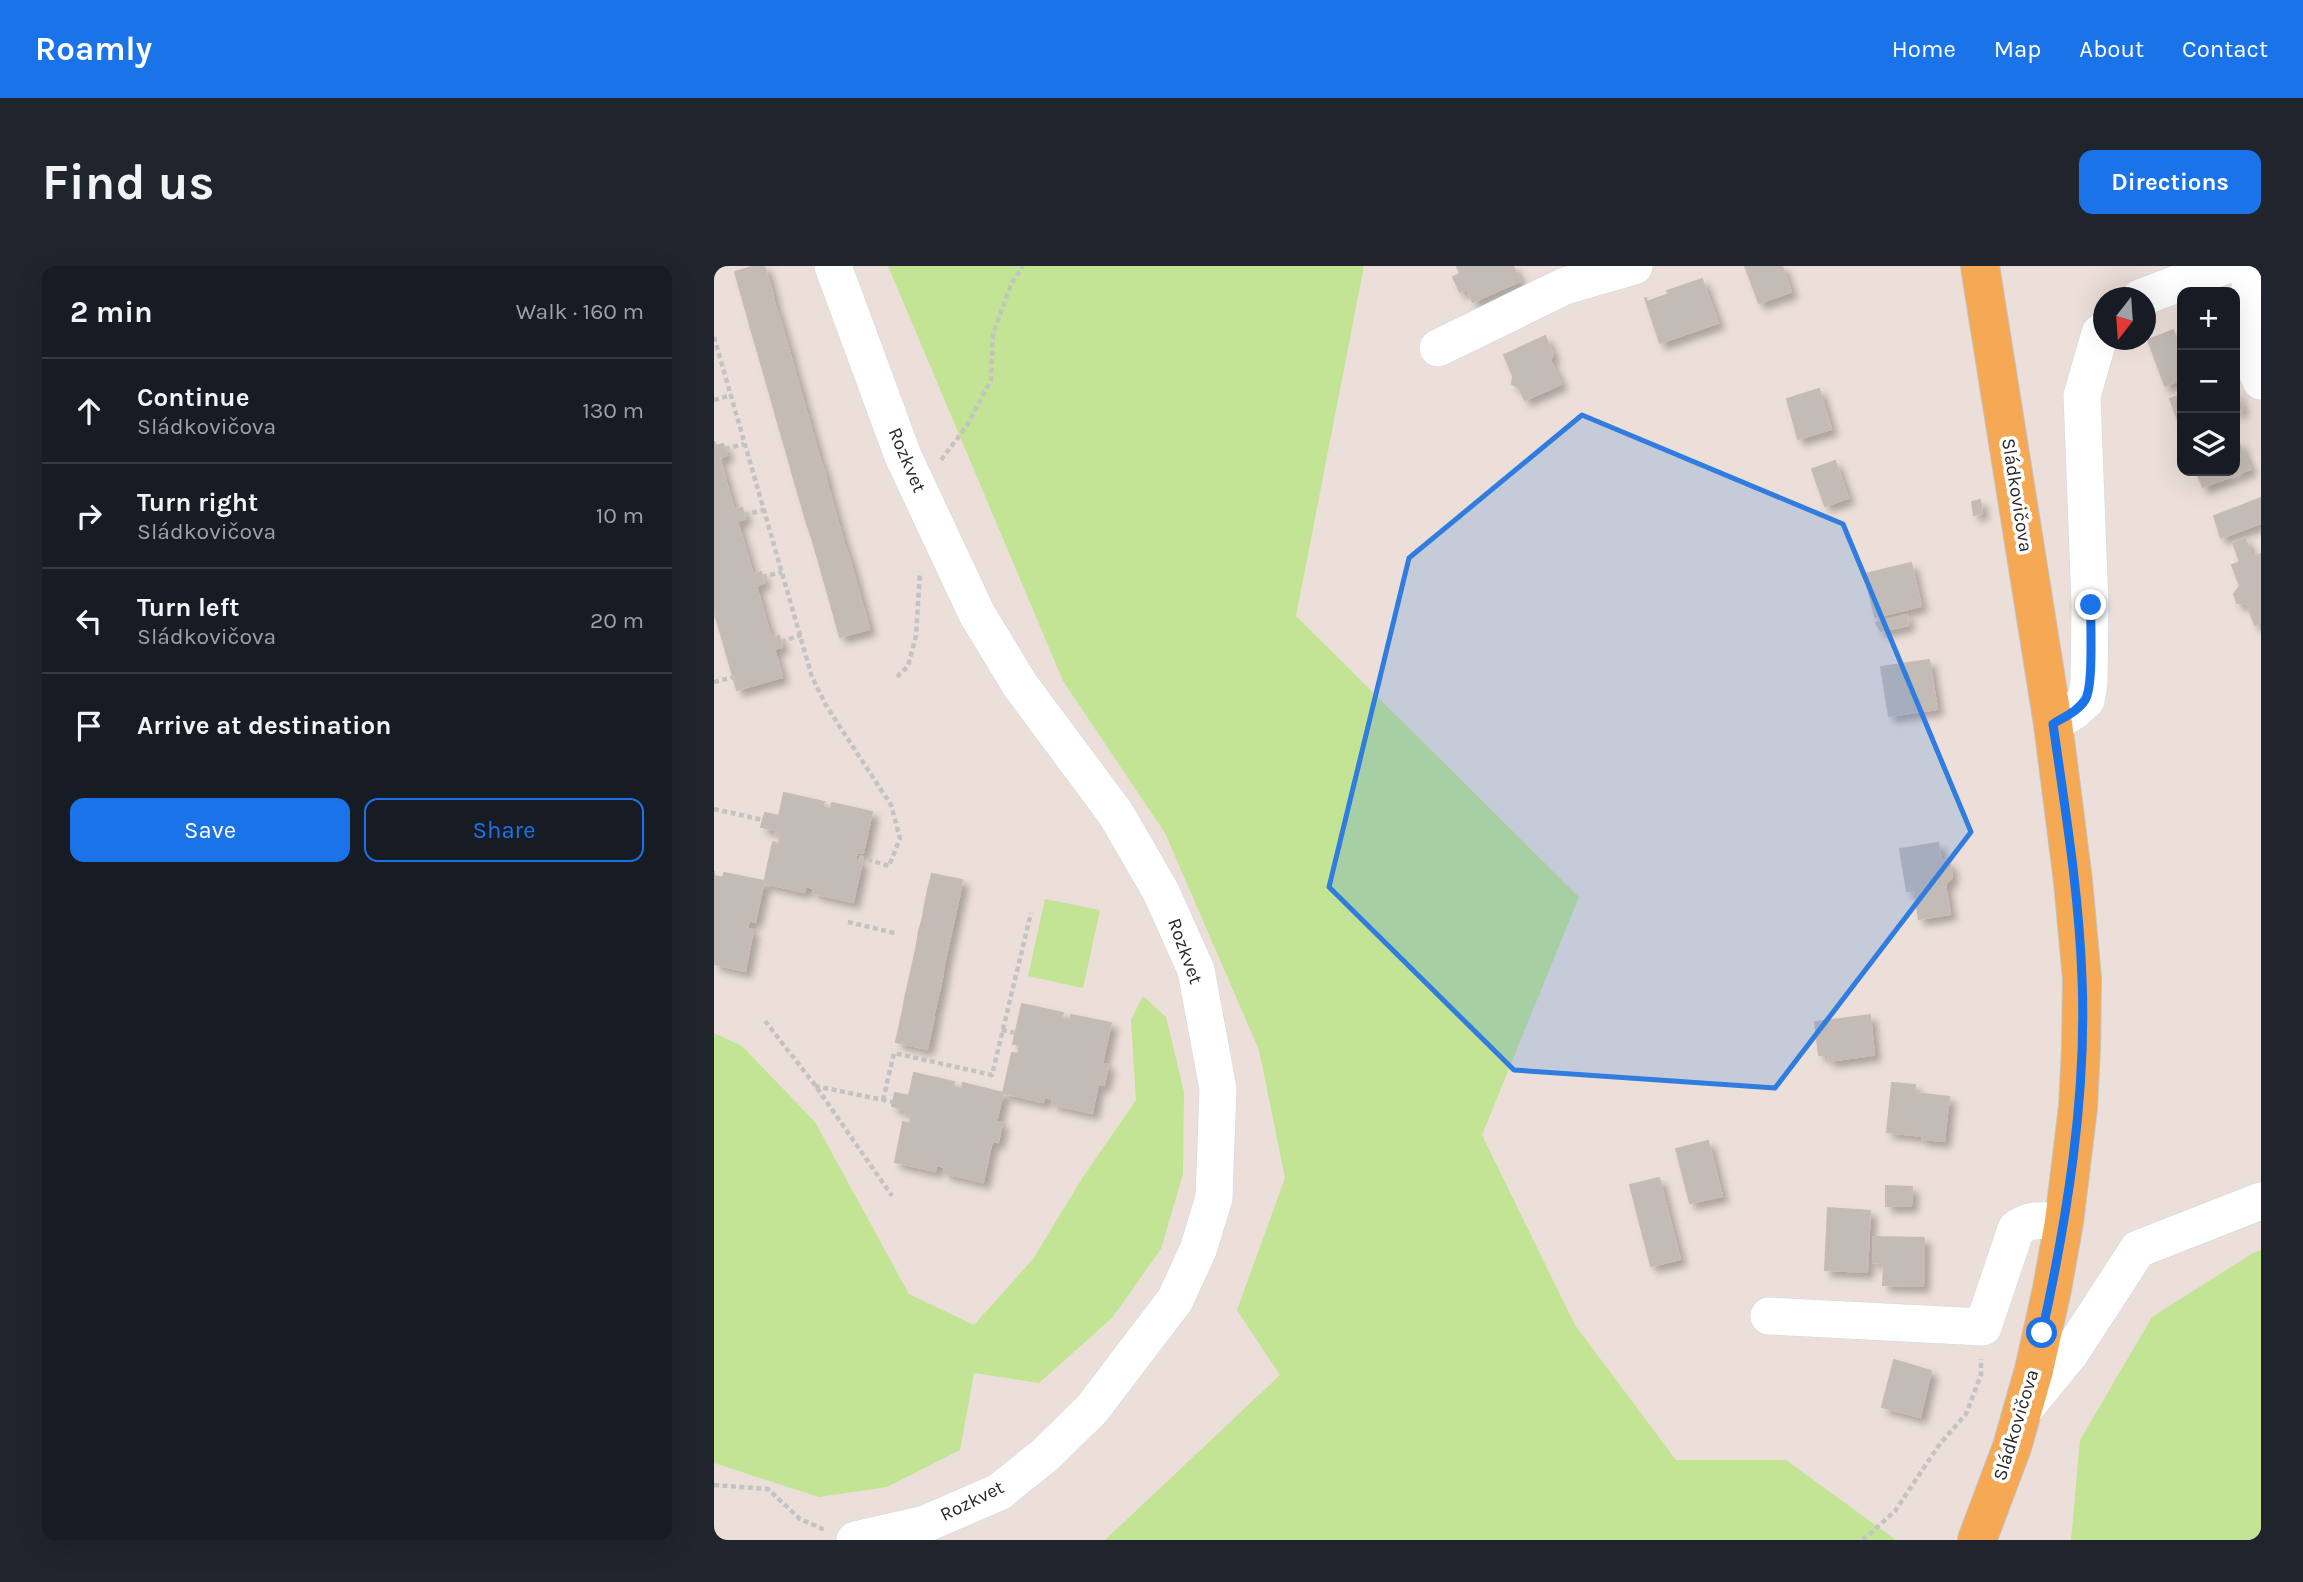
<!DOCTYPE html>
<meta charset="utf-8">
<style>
body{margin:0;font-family:Karla,sans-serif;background:#20242c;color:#f1f3f6}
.controls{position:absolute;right:21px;top:21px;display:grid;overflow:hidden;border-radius:14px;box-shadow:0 7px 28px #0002}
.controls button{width:63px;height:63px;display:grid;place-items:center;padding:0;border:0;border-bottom:2px solid #363941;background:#171b24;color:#f1f3f6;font:35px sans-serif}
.compass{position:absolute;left:1379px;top:21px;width:63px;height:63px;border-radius:50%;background:#171b24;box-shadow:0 7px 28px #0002;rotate:197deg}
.stop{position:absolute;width:21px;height:21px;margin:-16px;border:5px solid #1a73e8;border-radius:50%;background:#fff}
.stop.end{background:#1a73e8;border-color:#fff;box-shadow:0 2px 7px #0008}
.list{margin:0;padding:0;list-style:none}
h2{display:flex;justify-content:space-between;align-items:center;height:91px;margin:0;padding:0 28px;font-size:30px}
h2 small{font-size:23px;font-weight:400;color:#9ea1a6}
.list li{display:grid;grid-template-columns:46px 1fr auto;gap:21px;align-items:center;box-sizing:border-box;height:105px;padding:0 28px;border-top:2px solid #363941}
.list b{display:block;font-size:26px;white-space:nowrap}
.list p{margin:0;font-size:23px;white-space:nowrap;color:#9ea1a6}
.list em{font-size:23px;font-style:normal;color:#9ea1a6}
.actions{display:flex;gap:14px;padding:21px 28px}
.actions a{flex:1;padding:16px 0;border:2px solid #1a73e8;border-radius:14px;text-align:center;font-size:24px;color:#1a73e8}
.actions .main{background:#1a73e8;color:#fff}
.icon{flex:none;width:38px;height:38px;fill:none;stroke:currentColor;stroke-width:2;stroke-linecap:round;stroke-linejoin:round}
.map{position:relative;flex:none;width:1547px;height:1274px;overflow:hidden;border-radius:14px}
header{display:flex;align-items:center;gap:42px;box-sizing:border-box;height:98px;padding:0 35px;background:#1a73e8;color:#fff}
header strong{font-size:33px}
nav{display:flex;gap:38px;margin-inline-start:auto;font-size:24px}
.intro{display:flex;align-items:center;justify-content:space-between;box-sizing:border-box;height:168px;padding:0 42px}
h1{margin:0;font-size:49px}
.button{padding:18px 32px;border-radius:14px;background:#1a73e8;color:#fff;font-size:24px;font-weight:700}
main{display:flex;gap:42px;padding:0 42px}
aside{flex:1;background:#171b24;border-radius:14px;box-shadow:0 7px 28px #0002}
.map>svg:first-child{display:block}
</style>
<header>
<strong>Roamly</strong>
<nav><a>Home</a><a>Map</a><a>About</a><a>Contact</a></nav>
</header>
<div class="intro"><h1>Find us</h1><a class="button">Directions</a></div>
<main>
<aside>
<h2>2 min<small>Walk · 160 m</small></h2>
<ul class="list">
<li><svg class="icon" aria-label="ahead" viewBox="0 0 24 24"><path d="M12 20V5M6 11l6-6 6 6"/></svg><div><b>Continue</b><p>Sládkovičova</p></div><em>130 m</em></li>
<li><svg class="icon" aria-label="right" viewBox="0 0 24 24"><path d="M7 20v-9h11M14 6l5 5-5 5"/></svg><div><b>Turn right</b><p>Sládkovičova</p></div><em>10 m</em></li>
<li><svg class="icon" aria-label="left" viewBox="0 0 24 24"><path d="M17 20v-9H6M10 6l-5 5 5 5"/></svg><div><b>Turn left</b><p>Sládkovičova</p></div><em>20 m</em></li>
<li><svg class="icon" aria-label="arrive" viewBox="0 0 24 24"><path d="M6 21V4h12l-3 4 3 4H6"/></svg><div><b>Arrive at destination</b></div></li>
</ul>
<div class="actions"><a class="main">Save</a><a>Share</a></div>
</aside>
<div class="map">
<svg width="1547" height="1274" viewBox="0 0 1547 1274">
<defs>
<filter id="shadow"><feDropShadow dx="6" dy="6" stdDeviation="3.5" flood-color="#0004"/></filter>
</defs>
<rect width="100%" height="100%" fill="#ecdfd9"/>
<g fill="#c3e494">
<polygon points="174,0 650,0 582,350 865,631 768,869 861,1059 962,1194 1072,1194 1182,1274 391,1274 566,1109 523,1044 571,912 545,784 451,567 349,415"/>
<polygon points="331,633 386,644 369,722 314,710"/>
<polygon points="429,730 452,751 470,826 469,908 447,983 398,1052 325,1117 260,1107 246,1184 173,1221 105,1231 0,1197 0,767 28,780 101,856 195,1028 260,1059 319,993 369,911 422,834 417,754"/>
<polygon points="1547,984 1547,1274 1357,1274 1366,1174 1438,1051 1539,987"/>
</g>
<g fill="#c3bbb5" stroke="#c7bbb3" stroke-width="2" filter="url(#shadow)">
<polygon points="41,0 50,0 54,12 25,20 21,6"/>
<polygon points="743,0 799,0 806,15 759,36 753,23 746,26 739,11 746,8"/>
<polygon points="1031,0 1068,0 1077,26 1045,37"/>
<polygon points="54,12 58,26 29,34 25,20"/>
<polygon points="988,13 1004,57 946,77 931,32 932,32 933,36 955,28 953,25"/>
<polygon points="58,26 61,40 33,48 29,34"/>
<polygon points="61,40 66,54 37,63 33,48"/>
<polygon points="66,54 70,68 41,76 37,63"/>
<polygon points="1459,64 1466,82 1468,81 1468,113 1451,120 1434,74"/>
<polygon points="70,68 74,81 45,90 41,76"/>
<polygon points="831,70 839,89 836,94 847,118 811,134 805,122 798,118 799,110 790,89"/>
<polygon points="74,81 78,96 49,104 45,90"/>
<polygon points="78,96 82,110 53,118 49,104"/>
<polygon points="82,110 86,124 57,132 53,118"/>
<polygon points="1105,123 1117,163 1084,173 1073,133"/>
<polygon points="1521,123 1528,143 1521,146"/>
<polygon points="86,124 90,138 61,146 57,132"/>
<polygon points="1468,128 1468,165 1456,133"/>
<polygon points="90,138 94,152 65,161 61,146"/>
<polygon points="94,152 98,166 69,174 65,161"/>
<polygon points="98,166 102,180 73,188 69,174"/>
<polygon points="0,175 2,180 9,178 13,189 5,192 20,244 28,242 31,253 23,255 39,309 47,306 50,317 42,320 57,372 65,370 68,381 60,383 68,411 23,424 0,344"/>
<polygon points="1524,175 1536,203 1489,221 1482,205 1521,205 1521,177"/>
<polygon points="102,180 106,194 77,202 73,188"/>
<polygon points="106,194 111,208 81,217 77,202"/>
<polygon points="1121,195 1134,232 1111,240 1098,203"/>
<polygon points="111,208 114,222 85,230 81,217"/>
<polygon points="114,222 118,235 89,244 85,230"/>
<polygon points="1547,232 1547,257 1507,272 1500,250"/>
<polygon points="1266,234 1268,247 1260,249 1258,236"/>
<polygon points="118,235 122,250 93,258 89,244"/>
<polygon points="122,250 126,264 98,272 93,258"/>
<polygon points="126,264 130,278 102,286 98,272"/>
<polygon points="1531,272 1538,291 1547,288 1547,356 1541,359 1533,338 1523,337 1520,328 1526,320 1518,299 1526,296 1519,277"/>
<polygon points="130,278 135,292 106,300 102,286"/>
<polygon points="135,292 139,306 110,314 106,300"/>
<polygon points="1197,297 1207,340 1161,351 1151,308"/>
<polygon points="139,306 143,320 114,328 110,314"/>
<polygon points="143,320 147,334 118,342 114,328"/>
<polygon points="147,334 151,348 122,357 118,342"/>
<polygon points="151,348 155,363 126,371 122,357"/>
<polygon points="1193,349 1194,359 1167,365 1162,357"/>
<polygon points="1215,394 1223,443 1175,450 1167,401"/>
<polygon points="70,527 110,536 108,541 117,543 118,537 158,546 149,587 143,586 141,594 148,595 139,636 99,627 100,622 91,620 90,626 50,617 59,576 65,578 67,569 61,567 61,564 47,561 51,547 65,550"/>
<polygon points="1224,577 1227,593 1236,598 1238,611 1231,619 1236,648 1205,653 1200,624 1193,625 1186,583"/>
<polygon points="0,605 0,610 9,612 10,607 50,615 41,656 35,654 33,663 39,664 31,705 0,698"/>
<polygon points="218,608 248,614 245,631 214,624"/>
<polygon points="214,624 245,631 242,644 211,638"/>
<polygon points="211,638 242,644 239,658 209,651"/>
<polygon points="209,651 239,658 236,671 205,665"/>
<polygon points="205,665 236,671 233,685 203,678"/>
<polygon points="203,678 233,685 230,699 200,692"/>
<polygon points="200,692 230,699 228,712 197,706"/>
<polygon points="197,706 228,712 225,726 194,719"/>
<polygon points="194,719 225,726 222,739 191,732"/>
<polygon points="191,732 222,739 219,751 189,744"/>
<polygon points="308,738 349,747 347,752 356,754 357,749 397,757 388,798 394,799 390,819 384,818 378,847 338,838 339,833 330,831 329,836 289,827 298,787 304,788 306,779 299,778"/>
<polygon points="189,744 220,751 213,783 182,776"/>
<polygon points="1156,749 1160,789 1115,795 1114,789 1105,789 1101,756"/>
<polygon points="200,807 240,816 239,821 248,823 249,817 289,827 282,856 288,857 284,876 278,875 269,916 230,907 231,901 222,899 221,905 181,896 189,856 196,858 198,849 191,847 192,844 178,840 181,827 195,830"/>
<polygon points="1178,817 1201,819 1200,827 1235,831 1230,875 1208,873 1208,870 1173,866"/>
<polygon points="994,875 1008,930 976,937 962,883"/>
<polygon points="945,912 966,993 937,1000 916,919"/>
<polygon points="1172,920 1198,921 1197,940 1172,940"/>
<polygon points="1114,942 1156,945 1153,1006 1111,1004"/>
<polygon points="1159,971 1210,972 1209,1020 1169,1019 1170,997 1159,996"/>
<polygon points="1180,1094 1217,1105 1206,1151 1168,1141"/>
</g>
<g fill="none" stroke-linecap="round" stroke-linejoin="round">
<defs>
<g id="minor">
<polyline points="119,0 189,190 263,348 306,419 402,548 447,626 482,704 504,823 500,932 484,984 461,1034 378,1143 331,1189 285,1226 211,1258 141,1274"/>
<polyline points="1535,0 1541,101 1547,115"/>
<polyline points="1426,32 1510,0"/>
<polyline points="724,82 851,20 920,0"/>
<polyline points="1339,458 1360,445 1372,434 1375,418 1376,339 1368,130 1386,67 1390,64"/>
<path d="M1055 1050 1269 1061 1302 963C1317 951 1332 955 1350 956"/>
<polyline points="1308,1146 1357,1086 1424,983 1547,935"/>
</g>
<polyline id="primary" points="1263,1274 1298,1181 1320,1104 1338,1023 1350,956 1364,841 1367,782 1368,713 1359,615 1339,458 1266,0"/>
</defs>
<use href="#minor" stroke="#cfd7e2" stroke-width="38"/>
<use href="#primary" stroke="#c3c3c3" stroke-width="40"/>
<g stroke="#c3c3c3" stroke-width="4.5" stroke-dasharray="5 3.5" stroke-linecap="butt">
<polyline points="0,71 98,411 113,441 177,539 186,572 175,600 142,590"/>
<polyline points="0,134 17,129"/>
<polyline points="11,183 30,178"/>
<polyline points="227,194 252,161 277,114 279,68 297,18 309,0"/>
<polyline points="30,249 50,244"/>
<polyline points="48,311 68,306"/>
<polyline points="0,350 2,350"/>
<polyline points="67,376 87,369"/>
<polyline points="183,411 194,400 202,370 206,306"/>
<polyline points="0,416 20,411"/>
<polyline points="0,543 49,554"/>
<polyline points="134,656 181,667"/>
<polyline points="51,755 101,819 178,930"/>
<polyline points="288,764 302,767"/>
<polyline points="101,820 179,836"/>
<polyline points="169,834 180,787 278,809 317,647"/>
<polyline points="0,1219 54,1223 86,1253 111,1264"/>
<polyline points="1149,1274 1181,1245 1225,1179 1252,1148 1267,1109 1267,1093"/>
</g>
<use href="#minor" stroke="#fff" stroke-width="37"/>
<use href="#primary" stroke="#f5a955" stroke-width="38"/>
</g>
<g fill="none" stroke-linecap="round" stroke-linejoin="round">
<path stroke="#1a73e8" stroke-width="9" d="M1328 1067C1353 953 1373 829 1368 712 1365 627 1351 542 1339 458 1350 451 1364 445 1371 434 1380 420 1376 358 1377 339"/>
</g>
<path fill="#317cdf" fill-opacity="0.2" stroke="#317cdf" stroke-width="5" stroke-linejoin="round" d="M868 149 1129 258 1257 566 1061 822 800 804 615 621 695 292Z"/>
<g text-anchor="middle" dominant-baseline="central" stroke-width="7" stroke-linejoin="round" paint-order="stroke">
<g font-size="19" fill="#282828" stroke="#fff">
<text transform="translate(193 194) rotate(67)">Rozkvet</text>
<text transform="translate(1303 229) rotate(81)">Sládkovičova</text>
<text transform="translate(471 685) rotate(70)">Rozkvet</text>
<text transform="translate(1302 1159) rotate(-73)">Sládkovičova</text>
<text transform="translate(258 1235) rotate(-26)">Rozkvet</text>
</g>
</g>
</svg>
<div class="controls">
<button>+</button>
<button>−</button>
<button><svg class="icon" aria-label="layers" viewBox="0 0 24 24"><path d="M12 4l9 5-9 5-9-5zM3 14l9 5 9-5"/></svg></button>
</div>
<svg class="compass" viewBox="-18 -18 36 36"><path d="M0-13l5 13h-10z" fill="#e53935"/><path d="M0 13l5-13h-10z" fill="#9ea1a6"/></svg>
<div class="stop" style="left:1328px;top:1067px"></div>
<div class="stop end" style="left:1377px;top:339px"></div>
</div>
</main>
